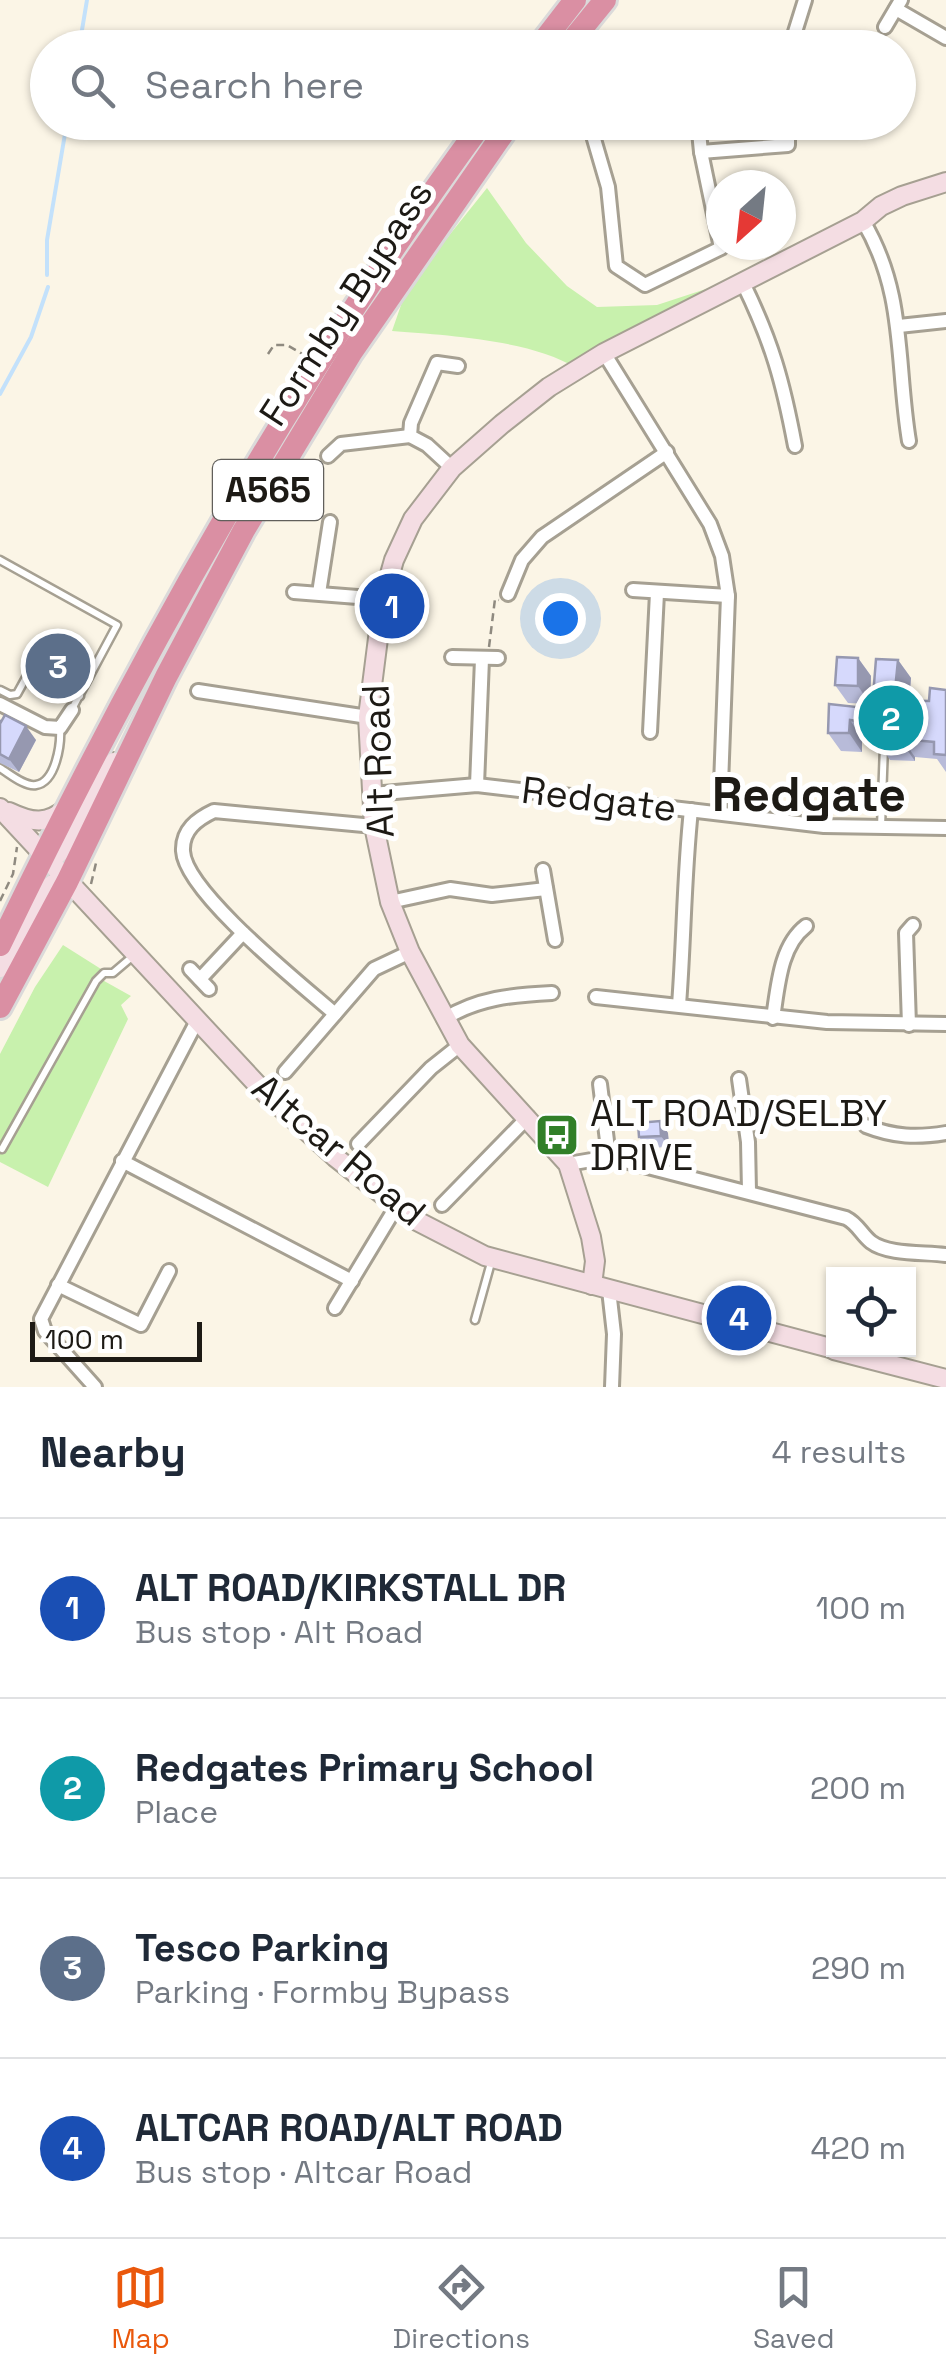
<!DOCTYPE html>
<meta charset="utf-8">
<style>
body{margin:0;font-family:"Space Grotesk",sans-serif;background:#f2f2f3;color:#1f2937}
.controls{position:absolute;right:30px;bottom:30px;display:grid;overflow:hidden;border-radius:0px;box-shadow:0 2px 8px #0004}
.controls button{width:90px;height:90px;display:grid;place-items:center;padding:0;border:0;border-bottom:2px solid #e0e1e3;background:#fff;color:#1f2937;font:50px sans-serif}
.compass{position:absolute;left:706px;top:170px;width:90px;height:90px;border-radius:50%;background:#fff;box-shadow:0 2px 8px #0004;rotate:207deg}
.scale{position:absolute;left:30px;bottom:25px;width:172px;box-sizing:border-box;padding-left:10px;border:5px solid #1d1a15;border-top:0;font-size:28px;line-height:35px;white-space:nowrap;color:#1d1a15;-webkit-text-stroke:8px #fff;paint-order:stroke}
.you{position:absolute;left:560px;top:618px;width:35px;height:35px;margin:-25px;border:8px solid #fff;border-radius:50%;background:#1a73e8;box-shadow:0 0 0 15px #1a73e833}
.badge{display:grid;place-items:center;width:65px;height:65px;border-radius:50%;background:#ea580c;color:#fff;font-size:32px;font-weight:700}
.pin{position:absolute;translate:-50% -50%;border:5px solid #fff;box-shadow:0 2px 10px #0006}
.list{margin:0;padding:0;list-style:none}
h2{display:flex;justify-content:space-between;align-items:center;height:130px;margin:0;padding:0 40px;font-size:42px}
h2 small{font-size:32px;font-weight:400;color:#747a83}
.list li{display:grid;grid-template-columns:65px 1fr auto;gap:30px;align-items:center;box-sizing:border-box;height:180px;padding:0 40px;border-top:2px solid #e0e1e3}
.list b{display:block;font-size:38px;white-space:nowrap}
.list p{margin:0;font-size:32px;white-space:nowrap;color:#747a83}
.list em{font-size:32px;font-style:normal;color:#747a83}
.icon{flex:none;width:55px;height:55px;fill:none;stroke:currentColor;stroke-width:2;stroke-linecap:round;stroke-linejoin:round}
.map{position:relative;flex:none;width:946px;height:1387px;overflow:hidden}
.search{position:absolute;background:#fff;box-shadow:0 2px 8px #0004;left:30px;right:30px;top:30px;height:110px;display:flex;align-items:center;gap:25px;box-sizing:border-box;padding:0 35px;border-radius:55px;color:#747a83;font-size:38px}
.sheet{height:850px;background:#fff}
nav{display:flex;justify-content:space-around;align-items:center;box-sizing:border-box;height:140px;border-top:2px solid #e0e1e3;background:#fff;font-size:28px;color:#747a83}
nav a{display:grid;justify-items:center;gap:5px}
nav .on{color:#ea580c}
.map>svg:first-child{display:block}
</style>
<div class="map">
<svg width="946" height="1387" viewBox="0 0 946 1387">
<rect width="100%" height="100%" fill="#fbf5e6"/>
<g fill="#c8f1ad">
<path d="M487 188 526 243 567 286 597 307 657 305 712 287 576 368C532 340 444 335 392 331L407 288Z"/>
<polygon points="63,945 101,969 97,977 131,996 121,1005 128,1019 48,1187 0,1162 0,1054 35,987"/>
</g>
<g fill="none" stroke-linecap="round" stroke-linejoin="round">
<g stroke="#c3e1fb" stroke-width="4">
<polyline points="79,48 87,0"/>
<polyline points="47,275 47,240 67,122"/>
<polyline points="0,394 31,337 48,287"/>
</g>
<defs>
<g id="lane">
<polyline points="0,560 117,625 72,709"/>
<polyline points="31,669 80,696"/>
<polyline points="0,690 10,695 17,694 44,645"/>
<path d="M0 768C10 774 25 787 36 785 56 782 61 744 60 729"/>
<polyline points="881,827 884,746"/>
<polyline points="2,1149 96,981 104,973 113,973 133,956"/>
<polyline points="475,1320 492,1259"/>
</g>
<g id="street">
<polyline points="896,9 946,38"/>
<polyline points="885,27 901,0"/>
<polyline points="790,48 805,0"/>
<polyline points="589,122 608,187 616,266 645,285 721,248 701,152 698,122"/>
<polyline points="701,152 788,145 788,122"/>
<path d="M863 221C906 293 896 362 909 441"/>
<path d="M743 283C772 342 783 382 795 446"/>
<polyline points="899,326 946,321"/>
<polyline points="604,353 710,524 722,556 728,596 720,812"/>
<polyline points="328,456 341,444 410,436"/>
<polyline points="452,468 427,445 410,436 411,423 437,363 458,366"/>
<polyline points="633,590 728,596"/>
<polyline points="294,592 383,599"/>
<polyline points="319,593 330,522"/>
<polyline points="508,594 522,560 542,537 667,452"/>
<polyline points="452,657 498,658"/>
<polyline points="198,691 368,717"/>
<polyline points="0,704 45,727 60,728 72,710"/>
<polyline points="650,732 657,593"/>
<polyline points="477,785 482,659"/>
<polyline points="372,794 477,785 824,826 946,828"/>
<polyline points="543,870 555,940"/>
<polyline points="390,902 450,889 492,895 546,889"/>
<polyline points="190,969 209,989"/>
<polyline points="200,979 243,933"/>
<polyline points="596,997 827,1022 946,1024"/>
<path d="M679 1005C684 940 684 875 691 810"/>
<path d="M335 1014C302 985 185 892 183 851 182 830 197 819 214 811L374 826"/>
<path d="M773 1018C778 986 780 946 806 926"/>
<path d="M444 1019C478 998 512 995 552 993"/>
<polyline points="909,1025 906,933 913,925"/>
<polyline points="285,1072 374,969 410,952"/>
<polyline points="739,1079 748,1142 749,1191"/>
<polyline points="600,1084 609,1157"/>
<path d="M866 1126C894 1137 917 1138 946 1133"/>
<polyline points="358,1144 431,1068 460,1045"/>
<polyline points="122,1161 352,1281"/>
<path d="M568 1164 609 1157 846 1218C858 1224 861 1234 871 1242 888 1255 925 1252 946 1255"/>
<polyline points="442,1205 528,1117"/>
<polyline points="58,1285 141,1325 169,1271"/>
<polyline points="609,1290 614,1334 612,1387"/>
<polyline points="335,1308 396,1207"/>
<polyline points="95,1387 45,1331 41,1319 197,1021"/>
</g>
<g id="secondary">
<polyline points="0,808 266,1094 335,1157 415,1220 485,1256 834,1349"/>
<path d="M9 812C32 823 47 825 67 808"/>
<polyline points="44,857 53,858 69,844 114,762"/>
<polyline points="0,968 45,890 56,882 67,882"/>
<polyline points="592,1285 595,1261 591,1237 568,1164 460,1045 410,952 390,902 374,826 368,717 383,599 394,560 413,519 452,468 502,424 549,387 604,353 863,221 881,206 902,196 946,182"/>
<polyline points="834,1350 946,1379"/>
</g>
<g id="highway">
<polyline points="538,48 575,0"/>
<polyline points="566,48 605,0"/>
<path d="M0 945C138 659 294 379 483 122"/>
<polyline points="0,1007 67,882 166,677 244,530 351,353 511,122"/>
</g>
</defs>
<use href="#lane" stroke="#a6a092" stroke-width="11"/>
<use href="#street" stroke="#a6a092" stroke-width="18"/>
<use href="#secondary" stroke="#a6a092" stroke-width="22"/>
<use href="#highway" stroke="#dbdada" stroke-width="28"/>
<g stroke="#8f8a80" stroke-width="2.5" stroke-dasharray="8 5" stroke-linecap="butt">
<polyline points="268,354 274,345 287,345 304,355"/>
<polyline points="489,647 495,599 499,600"/>
<polyline points="91,884 96,863"/>
<polyline points="0,901 13,874 17,847"/>
</g>
<use href="#lane" stroke="#fff" stroke-width="6"/>
<use href="#street" stroke="#fff" stroke-width="12"/>
<use href="#secondary" stroke="#f4dde3" stroke-width="18"/>
<use href="#highway" stroke="#da8fa3" stroke-width="22"/>
</g>
<g fill="#b8bbd9">
<polygon points="858,658 871,676 870,704 848,703 835,685"/>
<polygon points="898,660 911,678 909,700 929,701 946,690 946,772 937,759 915,757 915,761 890,760 878,742 885,727 872,709"/>
<polygon points="829,704 870,725 869,739 862,738 862,752 841,751 828,733"/>
<polygon points="0,721 36,740 19,772 0,763"/>
<polygon points="660,1121 668,1133 669,1147 647,1148 639,1137"/>
</g>
<g fill="#9698b0">
<polygon points="858,658 871,676 870,704 858,686"/>
<polygon points="898,660 911,678 908,712 894,700"/>
<polygon points="857,707 870,725 869,739 857,721"/>
<polygon points="850,720 862,738 862,752 849,733"/>
<polygon points="26,726 36,740 19,772 9,759"/>
<polygon points="902,739 915,757 915,761 902,743"/>
<polygon points="660,1121 668,1133 669,1147 661,1136"/>
</g>
<g fill="#d6d9fc" stroke="#9698b0" stroke-width="2.5">
<polygon points="837,657 858,658 858,686 835,685"/>
<polygon points="876,659 898,660 894,700 929,701 930,688 946,690 946,755 934,754 934,742 902,739 902,743 878,742 878,727 911,730 912,712 872,709"/>
<polygon points="829,704 857,707 857,721 850,720 849,733 828,733"/>
<polygon points="5,715 26,726 9,759 0,754 0,721 1,722"/>
<polygon points="660,1121 661,1136 639,1137 638,1123"/>
</g>
<defs>
<symbol id="bus-square" viewBox="-11 -11 22 22"><rect x="-9" y="-9" width="18" height="18" rx="4" fill="#317f28" stroke="#fff"/><path d="M-5-6H5V4H4V6H2V4H-2V6H-4V4H-5ZM-3.5-4V0h7V-4ZM-3.5 1.2v1.5H-2V1.2ZM2 1.2v1.5H3.5V1.2Z" fill="#fff"/></symbol>
</defs>
<g fill-rule="evenodd">
<use href="#bus-square" x="532" y="1110" width="50" height="50"/>
</g>
<g text-anchor="middle" dominant-baseline="central" stroke-width="10" stroke-linejoin="round" paint-order="stroke">
<rect fill="#fff" stroke="#615f5b" stroke-width="2.5" x="213" y="460" width="110" height="60" rx="8"/>
<g font-size="35" font-weight="bold" fill="#1d1a15">
<text x="268" y="490">A565</text>
</g>
<g font-size="38" fill="#1d1a15" stroke="#fff">
<text transform="translate(346 303) rotate(-57)">Formby Bypass</text>
<text transform="translate(378 761) rotate(-92)">Alt Road</text>
<text transform="translate(599 799) rotate(7)">Redgate</text>
<text transform="translate(339 1150) rotate(40)">Altcar Road</text>
</g>
<g font-size="38" fill="#1d1a15" stroke="#fff" text-anchor="start">
<text x="590" y="1113">ALT ROAD/SELBY<tspan x="590" dy="44">DRIVE</tspan></text>
</g>
<g font-size="48" font-weight="bold" fill="#1d1a15" stroke="#fff">
<text x="809" y="794">Redgate</text>
</g>
</g>
</svg>
<div class="controls">
<button><svg class="icon" aria-label="locate" viewBox="0 0 24 24"><circle cx="12" cy="12" r="6"/><path d="M12 2v4M12 18v4M2 12h4M18 12h4"/></svg></button>
</div>
<svg class="compass" viewBox="-18 -18 36 36"><path d="M0-13l5 13h-10z" fill="#e53935"/><path d="M0 13l5-13h-10z" fill="#747a83"/></svg>
<div class="scale">100 m</div>
<div class="you"></div>
<div class="pin badge" style="left:392px;top:606px;background:#1a4fb4">1</div>
<div class="pin badge" style="left:891px;top:718px;background:#0f9aa8">2</div>
<div class="pin badge" style="left:58px;top:666px;background:#5c6f8a">3</div>
<div class="pin badge" style="left:739px;top:1318px;background:#1a4fb4">4</div>
<div class="search"><svg class="icon" aria-label="search" viewBox="0 0 24 24"><circle cx="10" cy="10" r="6"/><path d="M15 15l6 6"/></svg>Search here</div>
</div>
<section class="sheet">
<h2>Nearby<small>4 results</small></h2>
<ul class="list">
<li><span class="badge" style="background:#1a4fb4">1</span><div><b>ALT ROAD/KIRKSTALL DR</b><p>Bus stop · Alt Road</p></div><em>100 m</em></li>
<li><span class="badge" style="background:#0f9aa8">2</span><div><b>Redgates Primary School</b><p>Place</p></div><em>200 m</em></li>
<li><span class="badge" style="background:#5c6f8a">3</span><div><b>Tesco Parking</b><p>Parking · Formby Bypass</p></div><em>290 m</em></li>
<li><span class="badge" style="background:#1a4fb4">4</span><div><b>ALTCAR ROAD/ALT ROAD</b><p>Bus stop · Altcar Road</p></div><em>420 m</em></li>
</ul>
</section>
<nav>
<a class="on"><svg class="icon" aria-label="map" viewBox="0 0 24 24"><path d="M3 6l6-2 6 2 6-2v14l-6 2-6-2-6 2zM9 4v14M15 6v14"/></svg>Map</a>
<a><svg class="icon" aria-label="directions" viewBox="0 0 24 24"><path d="M12 3l9 9-9 9-9-9zM9 14v-3h6M13 9l2 2-2 2"/></svg>Directions</a>
<a><svg class="icon" aria-label="saved" viewBox="0 0 24 24"><path d="M7 4h10v16l-5-4-5 4z"/></svg>Saved</a>
</nav>
